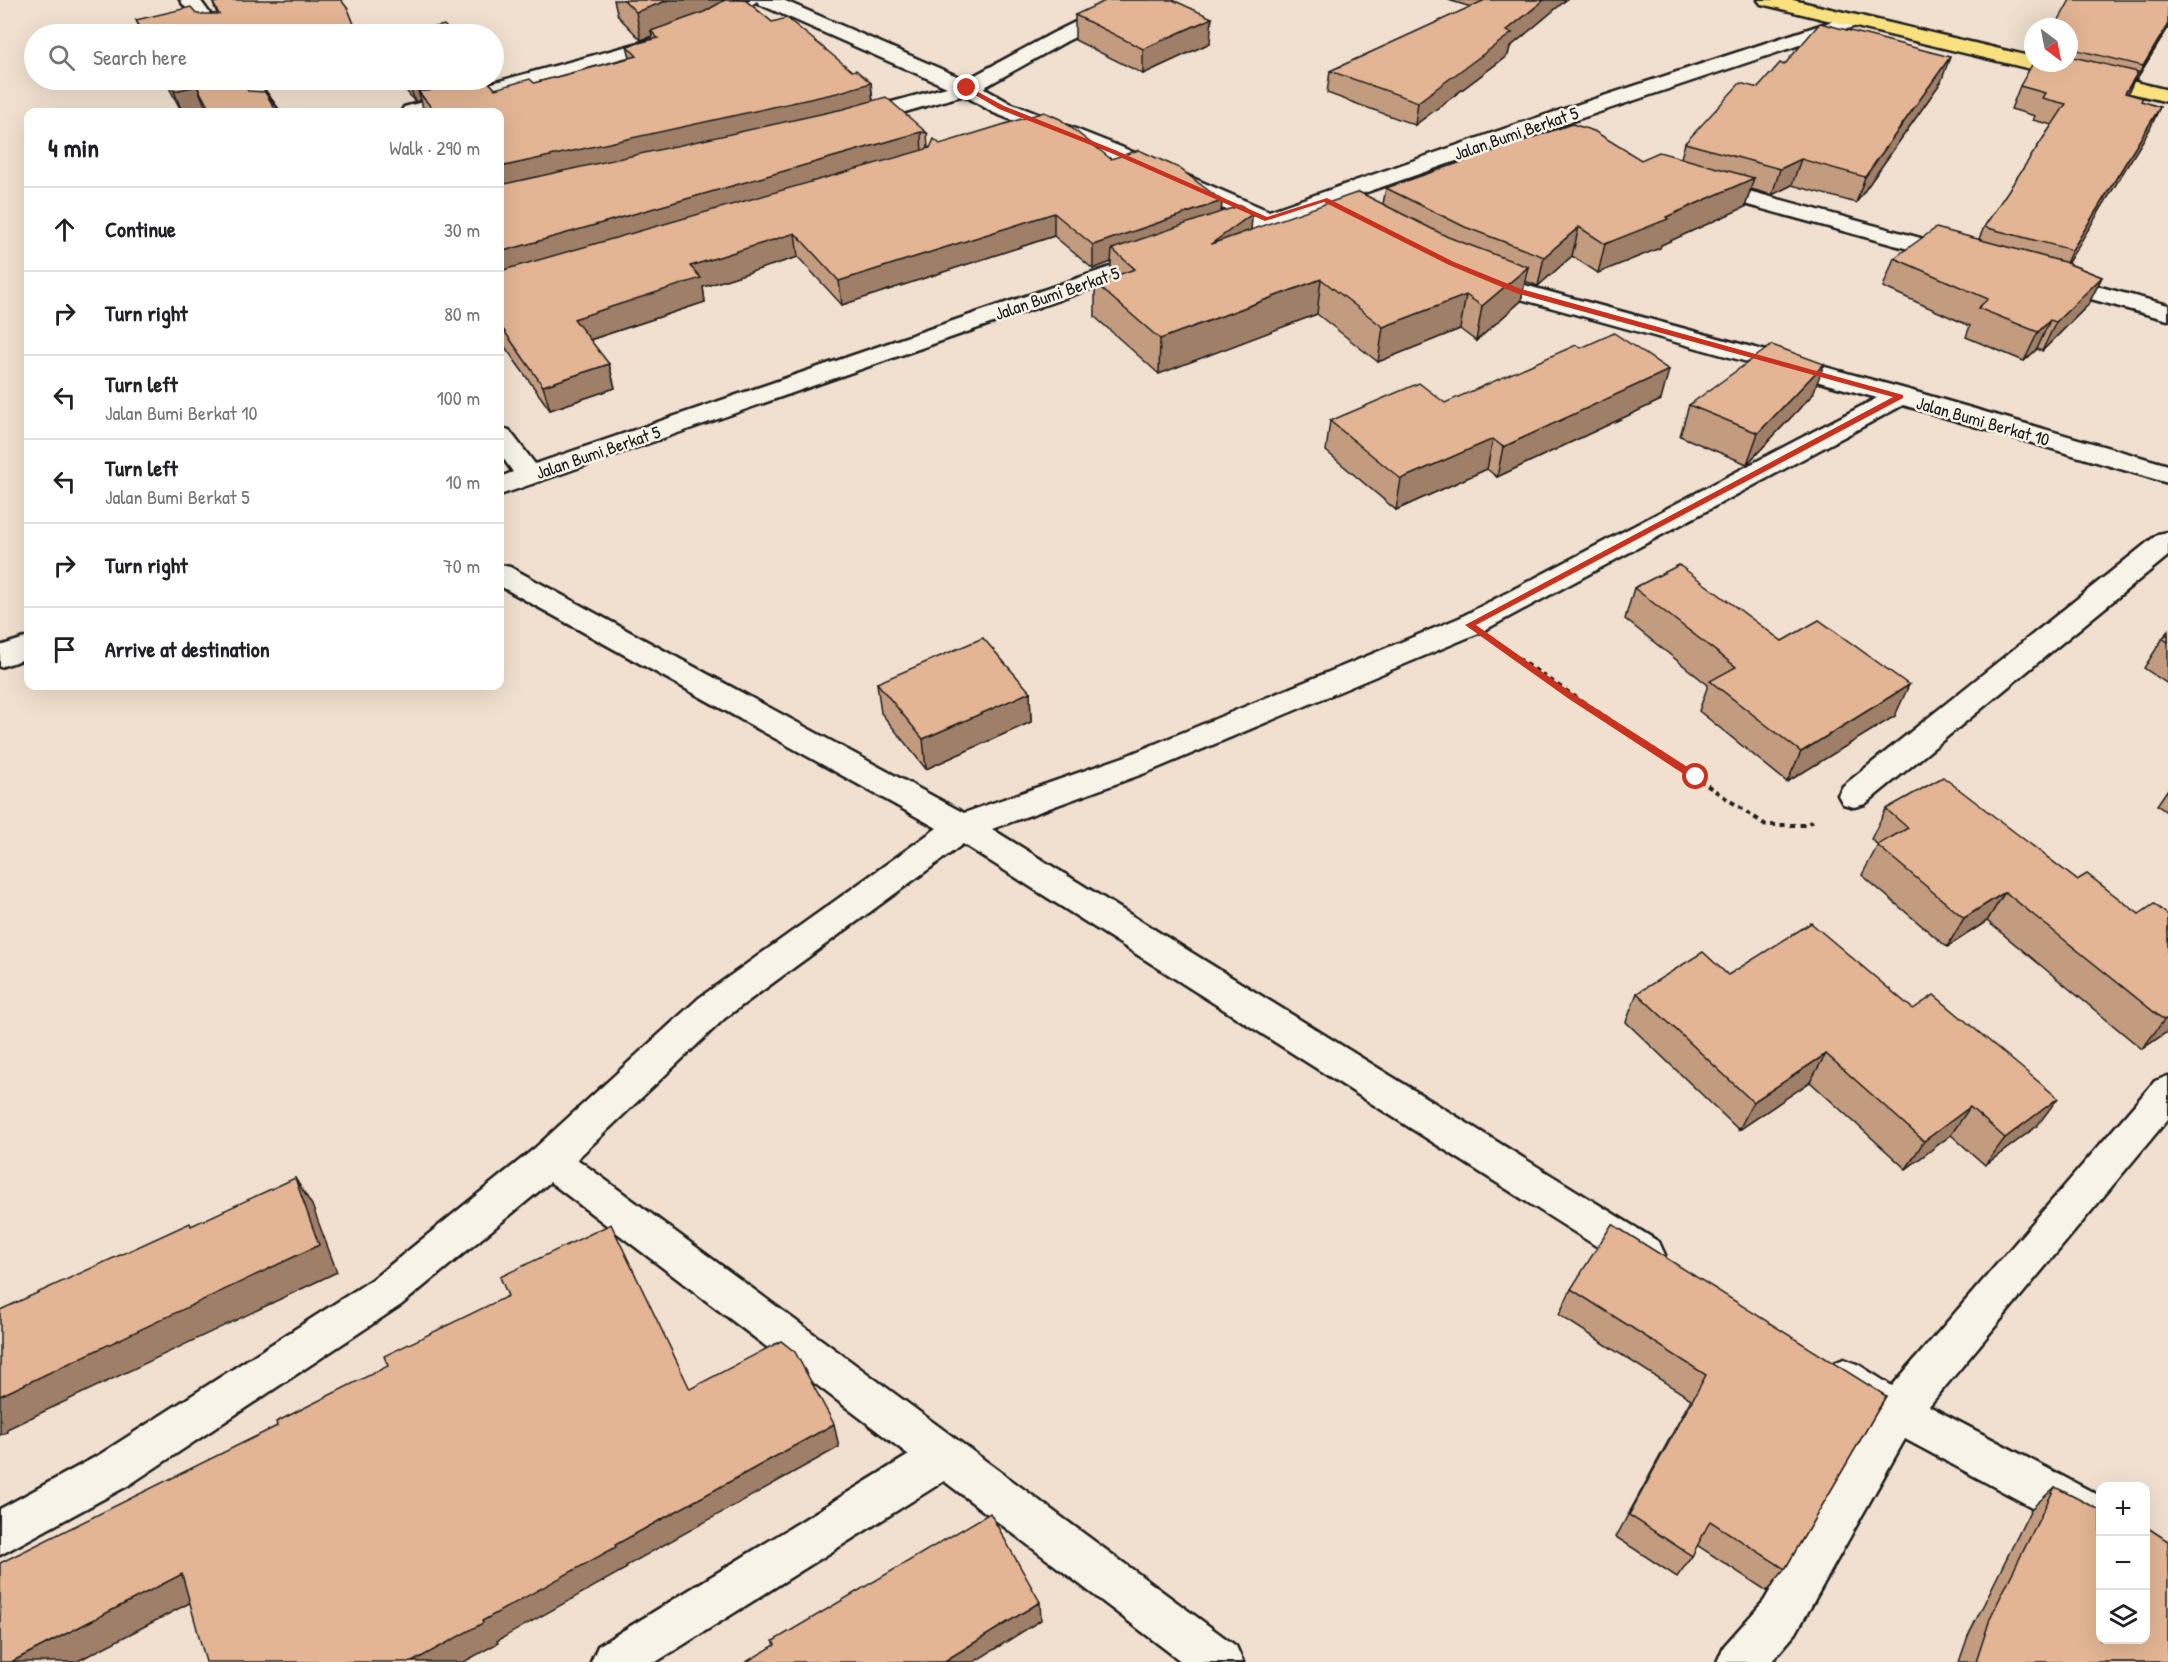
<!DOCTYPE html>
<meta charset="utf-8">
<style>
body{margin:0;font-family:"Patrick Hand",sans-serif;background:#f2f2f2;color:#202124}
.controls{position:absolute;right:18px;bottom:18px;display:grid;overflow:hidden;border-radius:12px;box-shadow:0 6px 24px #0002}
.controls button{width:54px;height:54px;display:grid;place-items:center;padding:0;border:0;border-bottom:2px solid #e0e0e0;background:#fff;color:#202124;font:30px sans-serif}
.compass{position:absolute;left:2024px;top:18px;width:54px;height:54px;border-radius:50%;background:#fff;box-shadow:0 6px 24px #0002;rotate:148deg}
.stop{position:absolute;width:18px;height:18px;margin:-14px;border:4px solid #c8321e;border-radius:50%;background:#fff}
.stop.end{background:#c8321e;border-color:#fff;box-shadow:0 2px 6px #0008}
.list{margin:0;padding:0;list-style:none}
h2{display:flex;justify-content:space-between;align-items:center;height:78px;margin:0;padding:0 24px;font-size:26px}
h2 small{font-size:20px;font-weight:400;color:#757577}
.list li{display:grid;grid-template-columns:39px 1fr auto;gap:18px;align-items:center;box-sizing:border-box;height:84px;padding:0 24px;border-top:2px solid #e0e0e0}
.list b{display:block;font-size:22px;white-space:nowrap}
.list p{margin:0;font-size:20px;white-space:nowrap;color:#757577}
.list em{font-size:20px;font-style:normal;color:#757577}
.icon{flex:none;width:33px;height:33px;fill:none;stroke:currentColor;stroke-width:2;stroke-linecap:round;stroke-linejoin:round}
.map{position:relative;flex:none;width:2168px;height:1662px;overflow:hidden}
.search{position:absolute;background:#fff;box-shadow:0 6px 24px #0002;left:24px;top:24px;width:480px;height:66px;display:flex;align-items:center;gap:15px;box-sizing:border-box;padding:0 21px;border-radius:33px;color:#757577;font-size:22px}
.panel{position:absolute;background:#fff;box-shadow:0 6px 24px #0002;left:24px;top:108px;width:480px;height:582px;border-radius:12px}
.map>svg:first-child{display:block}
</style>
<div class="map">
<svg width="2168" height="1662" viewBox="0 0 2168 1662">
<rect width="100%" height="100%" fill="#f1e0cf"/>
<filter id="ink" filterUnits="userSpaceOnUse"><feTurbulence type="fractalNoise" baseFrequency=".0167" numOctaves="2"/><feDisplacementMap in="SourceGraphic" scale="12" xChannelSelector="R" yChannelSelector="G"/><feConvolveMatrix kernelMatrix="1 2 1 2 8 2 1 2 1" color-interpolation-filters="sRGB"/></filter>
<g filter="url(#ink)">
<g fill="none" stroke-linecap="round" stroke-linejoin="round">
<defs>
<g id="minor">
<polygon points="180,0 200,0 225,34 205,34"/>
<polygon points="734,0 783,0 966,80 1053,33 1120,0 1146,0 1143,4 1067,41 983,88 1010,103 1121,147 1269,211 1518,124 1848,16 1862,16 1865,20 1862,24 1534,134 1209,247 1201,245 1197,240 1201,235 1247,219 1105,157 994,113 964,95 856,126 848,124 845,119 848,114 947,87 759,4 757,1 732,19 707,32 653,52 434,112 401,112 404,107 639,43 692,23"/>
<polygon points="236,80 256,80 279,112 258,112"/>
<polygon points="1705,179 1964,250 1968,255 1964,260 1956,262 1697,191 1694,186 1697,181"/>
<polygon points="1154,252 1162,254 1166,259 1162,264 500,495 500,477 513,472 500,454 500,428 509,430 535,464"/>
<polygon points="1480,268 1528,286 1909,390 2168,465 2168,483 1903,405 1481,632 1148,772 992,829 1659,1242 1665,1255 1659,1268 1645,1273 1631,1268 963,844 725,1018 577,1159 1236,1646 1243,1662 1182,1662 944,1481 656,1662 591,1662 598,1646 909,1455 550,1182 401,1305 129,1485 0,1555 0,1509 99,1455 373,1279 535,1148 699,998 937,828 500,586 500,565 510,567 964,813 1126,756 1459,618 1877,398 1510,296 1471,280 1468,275 1471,270"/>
<polygon points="2052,274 2168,305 2168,320 2043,286 2040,281 2043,276"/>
<polygon points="2168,532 2168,556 1865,804 1854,807 1843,804 1838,795 1843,786 2158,534"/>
<polygon points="28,637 28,658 0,667 0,646"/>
<polygon points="2168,1076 2168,1119 1929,1406 2100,1496 2100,1541 2084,1535 1905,1439 1796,1633 1771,1662 1717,1662 1724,1646 1764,1601 1870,1419 1829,1393 1823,1379 1829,1365 1844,1359 1859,1365 1892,1386 2155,1081"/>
</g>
<polygon id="primary" points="1758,0 1793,0 2033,57 2033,63 2057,63 2168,90 2168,102 1761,4"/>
</defs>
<use href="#minor" stroke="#1c1c1c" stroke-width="5"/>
<use href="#primary" stroke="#1c1c1c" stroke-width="5"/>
<polyline stroke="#1c1c1c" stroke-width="4" stroke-dasharray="5 4.5" stroke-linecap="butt" points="1510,653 1766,825 1806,825 1814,820"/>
<use href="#minor" fill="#f7f3e8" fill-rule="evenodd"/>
<use href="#primary" fill="#fae180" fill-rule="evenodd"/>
</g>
<g fill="#c39c7f" stroke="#1c1c1c" stroke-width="1.5">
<polygon points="614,0 745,0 772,22 871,83 873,101 927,133 928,148 940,144 1111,159 1222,201 1221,212 1252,214 1251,230 1383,204 1386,188 1641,160 1681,158 1685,143 1758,88 1784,65 1941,82 1856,203 1792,185 1772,195 1751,189 1745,207 1661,245 1660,248 1598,273 1572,256 1538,286 1525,281 1521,301 1476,341 1460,329 1378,362 1317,314 1159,374 1095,317 1095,283 1111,277 1111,262 1093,269 1054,236 842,305 798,257 703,287 705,302 590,340 609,364 615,388 550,410 500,340 500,112 424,112 421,100 415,102 398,80 487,80 495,89 534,83 630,57 627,46 652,39 652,36 641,40 618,16"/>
<polygon points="1448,0 1566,0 1510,47 1508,55 1415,125 1327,93 1330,71 1471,7"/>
<polygon points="213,3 358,34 142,34 136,20 217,14"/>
<polygon points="1075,15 1210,43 1143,74 1075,40"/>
<polygon points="2069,27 2168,28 2136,80 2134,79 2128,94 2141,102 2150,129 2067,263 2102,277 2088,305 2042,351 2037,349 2024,361 1966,337 1970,326 1883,287 1894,258 1979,239 1984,227 2052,125 2033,120 2035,116 2011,109 2020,86 2069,63"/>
<polygon points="165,80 240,80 248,91 277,112 208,112 206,108 188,112 182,112"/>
<polygon points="257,80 292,80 264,87"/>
<polygon points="1813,394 1747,464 1680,436 1689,405"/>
<polygon points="1661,400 1497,477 1487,469 1396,510 1326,451 1330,421 1445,403"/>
<polygon points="1634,588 1782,641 1895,716 1787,782 1699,711 1708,685 1625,619"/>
<polygon points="2168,630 2168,684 2144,668"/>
<polygon points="877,683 1030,692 1031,722 926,769 881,713"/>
<polygon points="2168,789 2168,813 2157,805"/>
<polygon points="1886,809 2077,880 2139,914 2168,915 2168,1031 2142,1049 1987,921 1947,947 1862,875 1878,845 1871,839"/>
<polygon points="1728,975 2037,1126 1985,1165 1951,1135 1906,1169 1810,1082 1739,1130 1626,1022 1637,993"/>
<polygon points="1571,1289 1886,1396 1785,1569 1767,1591 1697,1545 1692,1556 1677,1577 1616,1537 1691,1399 1559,1315"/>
<polygon points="2055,1487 2100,1640 2168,1662 1959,1662 1968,1636 2031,1509"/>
</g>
<g fill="#9f7f68" stroke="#1c1c1c" stroke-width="1.5">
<polygon points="669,0 725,0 691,21 651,31 652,36 641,40 636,12"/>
<polygon points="1544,0 1566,0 1510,47 1508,55 1415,125 1418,102"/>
<polygon points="1212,18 1210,43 1143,74 1143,49"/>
<polygon points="2168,24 2168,28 2136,80 2143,66"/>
<polygon points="1950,57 1941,82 1856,203 1865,177"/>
<polygon points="2138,72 2127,95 2125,93"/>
<polygon points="261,80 292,80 264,87"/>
<polygon points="408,80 477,80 424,99 418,91 421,100 415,102"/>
<polygon points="871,83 873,106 500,192 500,167"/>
<polygon points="197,86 206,108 188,112 182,112 174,91"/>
<polygon points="2160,107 2150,129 2061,274 2072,250"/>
<polygon points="921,132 922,155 500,278 500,252"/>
<polygon points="1801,159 1792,185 1772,195 1780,169"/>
<polygon points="1754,178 1745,207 1661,245 1660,248 1598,273 1605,244"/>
<polygon points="1222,201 1220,225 1112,249 1111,262 1093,269 1093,245"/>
<polygon points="1054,213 1054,236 842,305 839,281"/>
<polygon points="1252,214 1250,248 1211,244"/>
<polygon points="1579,227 1572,256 1538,286 1544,257"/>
<polygon points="795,233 798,257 703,287 705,302 580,343 574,319 690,266"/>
<polygon points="1528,267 1521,301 1476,341 1482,306"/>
<polygon points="2102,277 2088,305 2042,351 2056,322"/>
<polygon points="1321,279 1317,314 1159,374 1160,339"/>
<polygon points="1466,295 1460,329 1378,362 1383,327"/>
<polygon points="2050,320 2037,349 2024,361 2038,332"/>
<polygon points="609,364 615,388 550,410 543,386"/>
<polygon points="1824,364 1813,394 1747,464 1758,433"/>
<polygon points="1669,370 1661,400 1497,477 1503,447"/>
<polygon points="1493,439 1487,469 1396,510 1401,479"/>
<polygon points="1909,685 1895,716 1787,782 1801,752"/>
<polygon points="1030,692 1031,722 926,769 923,739"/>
<polygon points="2005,892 1987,921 1947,947 1964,918"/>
<polygon points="2168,1018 2168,1031 2142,1049 2164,1020"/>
<polygon points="1826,1054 1810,1082 1739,1130 1753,1102"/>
<polygon points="2058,1098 2037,1126 1985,1165 2005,1138"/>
<polygon points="1970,1107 1951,1135 1906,1169 1924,1141"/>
<polygon points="295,1178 312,1205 337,1272 7,1429 7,1432 0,1435 0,1396"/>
<polygon points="834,1424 839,1447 626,1566 627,1568 497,1641 498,1643 464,1662 412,1662 482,1621 615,1545"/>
<polygon points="182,1574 205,1595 76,1662 11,1662"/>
<polygon points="1040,1602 1041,1620 974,1662 943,1662"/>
</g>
<g fill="#e3b594" stroke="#1c1c1c" stroke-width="1.5">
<polygon points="224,0 341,0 348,9 358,34 144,34 136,20 191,7 197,14 219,14 213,3"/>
<polygon points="624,0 669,0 636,12"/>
<polygon points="725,0 745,0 772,22 787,18 852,71 856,70 871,83 837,93 500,167 500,112 435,112 418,91 428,91 471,80 487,80 495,89 530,79 534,83 637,56 627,46 658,38 651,31 704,12"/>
<polygon points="1107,0 1173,0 1212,18 1143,49 1075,15"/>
<polygon points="1485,0 1544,0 1506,31 1512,33 1418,102 1330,71"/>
<polygon points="2070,0 2168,0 2168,24 2143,66 2069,48 2069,27 2055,27"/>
<polygon points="1820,23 1950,57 1865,177 1801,159 1780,169 1685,143 1740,83 1758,88 1780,63 1784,65"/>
<polygon points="444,25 452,34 405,34"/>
<polygon points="2069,56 2138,72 2125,93 2143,98 2141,101 2160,107 2072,250 1984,227 2066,104 2042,98 2045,93 2020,86 2033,63 2069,63"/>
<polygon points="168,80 240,80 248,91 265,92 277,112 211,112 197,86 174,91"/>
<polygon points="886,97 927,133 921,132 500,252 500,185 843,109"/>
<polygon points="1044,112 1060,119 1111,159 1139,150 1179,168 1222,201 1093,245 1054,213 839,281 795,233 690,266 701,278 574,319 609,364 543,386 500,325 500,271 930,148 934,139 940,144"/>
<polygon points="1572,124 1594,131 1641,160 1659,152 1754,178 1666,217 1668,219 1605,244 1579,227 1544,257 1465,227 1386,188"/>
<polygon points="1359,192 1448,237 1528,267 1482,306 1466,295 1383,327 1321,279 1160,339 1095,283 1135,269 1112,249 1241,205 1252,214 1211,244"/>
<polygon points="1936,228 2064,262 2102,277 2056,322 2050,320 2038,332 1978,308 1988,299 1894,258"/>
<polygon points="1614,333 1669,370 1503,447 1493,439 1401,479 1330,421 1419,383 1445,403 1576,345 1581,348"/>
<polygon points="1772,345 1824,364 1758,433 1689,405"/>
<polygon points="1679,565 1782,641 1819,620 1909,685 1801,752 1710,681 1736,667 1634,588"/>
<polygon points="2168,634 2168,642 2162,638"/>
<polygon points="983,638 1030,692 923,739 877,683"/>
<polygon points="1943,777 2077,880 2087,874 2139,914 2154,904 2168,915 2168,1018 2164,1020 2005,892 1964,918 1877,845 1908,828 1886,809"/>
<polygon points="1811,923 1913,1009 1934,995 2058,1098 2005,1138 1970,1107 1924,1141 1826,1054 1753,1102 1637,993 1703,952 1728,975"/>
<polygon points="295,1178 319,1245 0,1396 0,1310 190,1223 191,1226"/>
<polygon points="611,1224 690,1389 781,1341 795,1352 834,1424 615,1545 616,1547 482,1621 483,1623 412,1662 206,1662 182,1574 11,1662 0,1662 0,1563 277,1426 276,1422 388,1366 384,1356 508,1296 500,1277"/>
<polygon points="1612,1224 1886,1396 1785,1569 1710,1521 1692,1556 1629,1515 1706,1375 1571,1289"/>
<polygon points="2055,1487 2100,1510 2100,1640 2145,1640 2145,1526 2168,1541 2168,1662 1976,1662 1991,1616"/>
<polygon points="990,1513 1040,1602 943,1662 746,1662 775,1645 773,1641"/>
</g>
</g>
<polygon fill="#c8321e" points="965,87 969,87 1004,106 1115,150 1267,217 1327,198 1454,262 1521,289 1903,395 1903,398 1476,625 1575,695 1700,775 1700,780 1693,780 1569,699 1465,625 1893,397 1516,293 1449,265 1324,202 1265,221 1111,153 999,109 965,89"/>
<g text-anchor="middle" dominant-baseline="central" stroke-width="5" stroke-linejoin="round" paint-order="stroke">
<g font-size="18" fill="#1c1c1c" stroke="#f7f3e8">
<text transform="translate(1516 133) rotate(-19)">Jalan Bumi Berkat 5</text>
<text transform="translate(1057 293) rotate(-19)">Jalan Bumi Berkat 5</text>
<text transform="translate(1983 421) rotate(16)">Jalan Bumi Berkat 10</text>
<text transform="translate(598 452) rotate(-19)">Jalan Bumi Berkat 5</text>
</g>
</g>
</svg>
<div class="controls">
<button>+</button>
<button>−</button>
<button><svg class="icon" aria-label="layers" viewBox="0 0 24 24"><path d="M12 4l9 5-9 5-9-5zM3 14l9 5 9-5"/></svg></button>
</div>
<svg class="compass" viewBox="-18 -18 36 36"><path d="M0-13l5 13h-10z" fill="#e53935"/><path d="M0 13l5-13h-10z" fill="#757577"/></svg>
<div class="stop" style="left:1696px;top:777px"></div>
<div class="stop end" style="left:967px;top:88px"></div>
<div class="search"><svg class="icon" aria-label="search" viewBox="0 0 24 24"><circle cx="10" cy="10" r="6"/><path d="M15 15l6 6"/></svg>Search here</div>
<section class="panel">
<h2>4 min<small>Walk · 290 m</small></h2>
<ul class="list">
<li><svg class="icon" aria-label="ahead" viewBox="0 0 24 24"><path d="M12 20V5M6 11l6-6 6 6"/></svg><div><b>Continue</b></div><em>30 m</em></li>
<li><svg class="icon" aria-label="right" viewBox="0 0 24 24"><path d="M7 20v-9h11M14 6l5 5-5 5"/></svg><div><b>Turn right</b></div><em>80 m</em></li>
<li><svg class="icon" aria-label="left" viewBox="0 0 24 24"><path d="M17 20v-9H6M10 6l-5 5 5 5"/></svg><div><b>Turn left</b><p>Jalan Bumi Berkat 10</p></div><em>100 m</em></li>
<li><svg class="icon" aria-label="left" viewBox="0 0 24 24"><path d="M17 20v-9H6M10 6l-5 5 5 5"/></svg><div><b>Turn left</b><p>Jalan Bumi Berkat 5</p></div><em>10 m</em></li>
<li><svg class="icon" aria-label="right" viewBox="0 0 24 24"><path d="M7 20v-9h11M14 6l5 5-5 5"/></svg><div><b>Turn right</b></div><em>70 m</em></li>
<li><svg class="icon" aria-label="arrive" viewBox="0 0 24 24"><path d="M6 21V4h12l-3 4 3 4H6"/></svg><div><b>Arrive at destination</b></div></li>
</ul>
</section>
</div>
